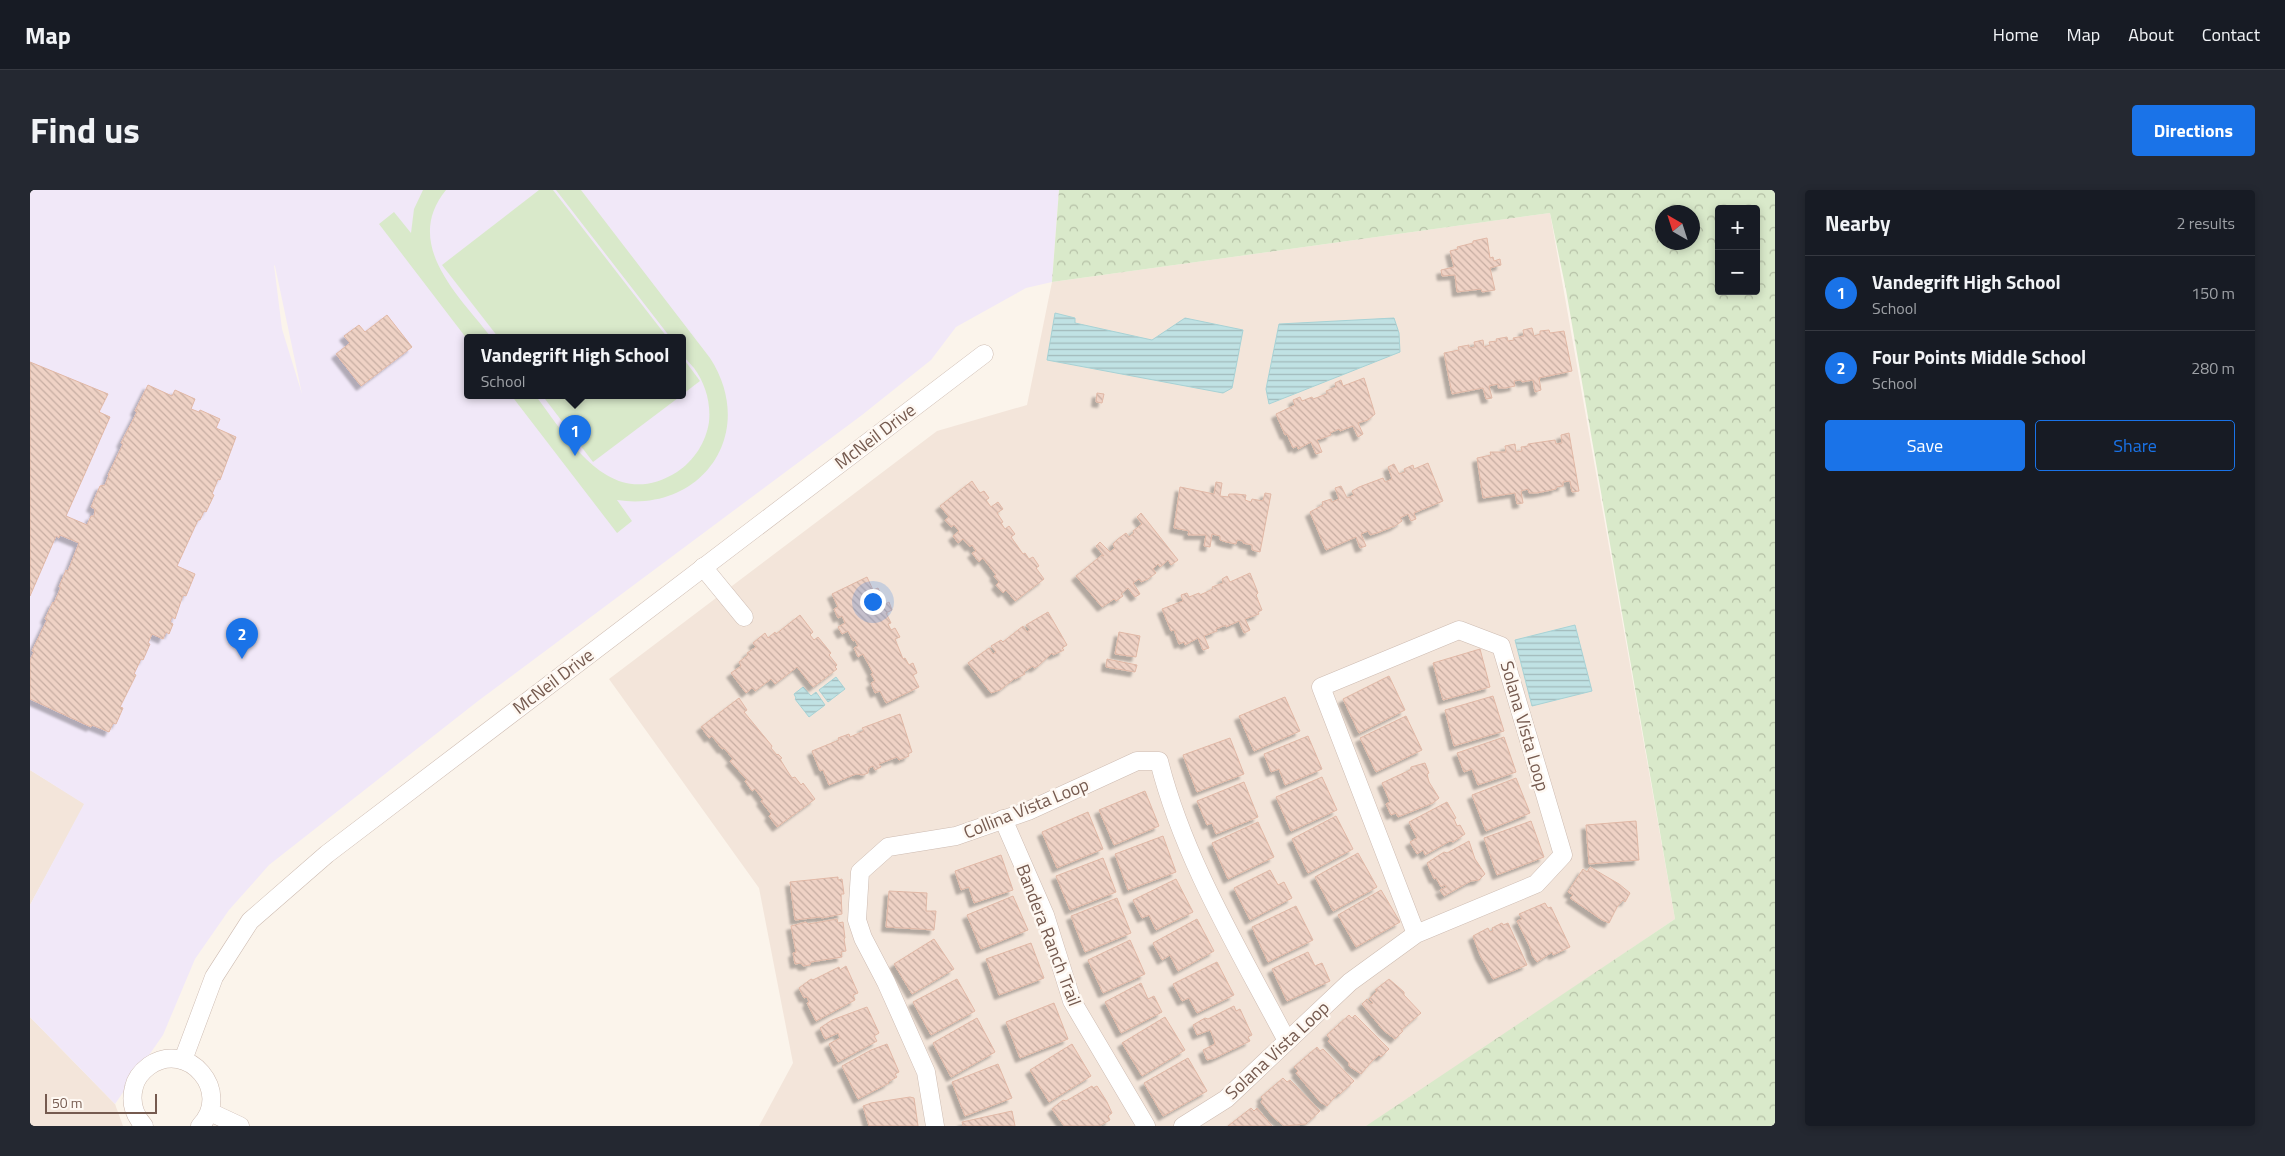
<!DOCTYPE html>
<meta charset="utf-8">
<style>
body{margin:0;font-family:"Titillium Web",sans-serif;background:#242831;color:#f1f3f6}
.controls{position:absolute;right:15px;top:15px;display:grid;overflow:hidden;border-radius:5px;box-shadow:0 2px 8px #0003}
.controls button{width:45px;height:45px;display:grid;place-items:center;padding:0;border:0;border-bottom:1px solid #363941;background:#171b24;color:#f1f3f6;font:25px sans-serif}
.compass{position:absolute;left:1625px;top:15px;width:45px;height:45px;border-radius:50%;background:#171b24;box-shadow:0 2px 8px #0003;rotate:321deg}
.scale{position:absolute;left:15px;bottom:12px;width:112px;box-sizing:border-box;padding-left:5px;border:2px solid #755a4f;border-top:0;font-size:14px;line-height:18px;white-space:nowrap;color:#755a4f;-webkit-text-stroke:4px #fef8f2;paint-order:stroke}
.you{position:absolute;left:842px;top:411px;width:18px;height:18px;margin:-12px;border:4px solid #fff;border-radius:50%;background:#1a73e8;box-shadow:0 0 0 8px #1a73e833}
.badge{display:grid;place-items:center;width:32px;height:32px;border-radius:50%;background:#1a73e8;color:#fff;font-size:16px;font-weight:700}
.pin{position:absolute;translate:-50% -41px;filter:drop-shadow(0 1px 2px #0008)}
.pin::after{content:'';position:absolute;top:26px;width:18px;height:15px;background:inherit;clip-path:polygon(0 0,100% 0,50% 100%)}
.popup{position:absolute;left:434px;top:144px;width:222px;height:65px;box-sizing:border-box;display:grid;place-content:center;border-radius:5px;background:#171b24;filter:drop-shadow(0 1px 4px #0005);font-size:16px;white-space:nowrap;color:#9ea1a6}
.popup b{font-size:19px;color:#f1f3f6}
.popup::after{content:'';position:absolute;left:50%;top:100%;margin-left:-10px;border:10px solid transparent;border-top-color:#171b24}
.list{margin:0;padding:0;list-style:none}
h2{display:flex;justify-content:space-between;align-items:center;height:65px;margin:0;padding:0 20px;font-size:21px}
h2 small{font-size:16px;font-weight:400;color:#9ea1a6}
.list li{display:grid;grid-template-columns:32px 1fr auto;gap:15px;align-items:center;box-sizing:border-box;height:75px;padding:0 20px;border-top:1px solid #363941}
.list b{display:block;font-size:19px;white-space:nowrap}
.list p{margin:0;font-size:16px;white-space:nowrap;color:#9ea1a6}
.list em{font-size:16px;font-style:normal;color:#9ea1a6}
.actions{display:flex;gap:10px;padding:15px 20px}
.actions a{flex:1;padding:11px 0;border:1px solid #1a73e8;border-radius:5px;text-align:center;font-size:18px;color:#1a73e8}
.actions .main{background:#1a73e8;color:#fff}
.map{position:relative;flex:none;width:1745px;height:936px;overflow:hidden;border-radius:5px}
header{display:flex;align-items:center;gap:30px;box-sizing:border-box;height:70px;padding:0 25px;background:#171b24;border-bottom:1px solid #363941}
header strong{font-size:24px}
nav{display:flex;gap:28px;margin-inline-start:auto;font-size:18px}
.intro{display:flex;align-items:center;justify-content:space-between;box-sizing:border-box;height:120px;padding:0 30px}
h1{margin:0;font-size:35px}
.button{padding:12px 22px;border-radius:5px;background:#1a73e8;color:#fff;font-size:18px;font-weight:700}
main{display:flex;gap:30px;padding:0 30px}
aside{flex:1;background:#171b24;border-radius:5px;box-shadow:0 2px 8px #0003}
.map>svg:first-child{display:block}
</style>
<header>
<strong>Map</strong>
<nav><a>Home</a><a>Map</a><a>About</a><a>Contact</a></nav>
</header>
<div class="intro"><h1>Find us</h1><a class="button">Directions</a></div>
<main>
<div class="map">
<svg width="1745" height="936" viewBox="0 0 1745 936">
<defs>
<pattern id="forest-crowns" width="20" height="18" patternUnits="userSpaceOnUse" patternTransform="scale(1.25)"><rect width="20" height="18" fill="#d9e9ca"/><path d="M2 6a3 3 0 1 1 6 0M12 15a3 3 0 1 1 6 0" fill="none" stroke="#b5c0a6"/></pattern>
<pattern id="water-rules" width="6" height="5" patternUnits="userSpaceOnUse" patternTransform="scale(1.25)"><rect width="6" height="5" fill="#c0e2e4"/><path d="M0 2.5h6" fill="none" stroke="#a1babb"/></pattern>
<pattern id="building-back-hatch" width="6" height="6" patternUnits="userSpaceOnUse" patternTransform="scale(1.25)"><rect width="6" height="6" fill="#efd2c5"/><path d="M-1 5l2 2M0 0l6 6M5-1l2 2" fill="none" stroke="#c6ada2"/></pattern>
<filter id="shadow"><feDropShadow dx="-4.5" dy="4.5" stdDeviation="1" flood-color="#0004"/></filter>
</defs>
<rect width="100%" height="100%" fill="#fbf4eb"/>
<g fill="#f3e5da">
<polygon points="1520,23 1645,729 1339,936 729,936 763,873 729,698 579,489 907,241 997,215 1022,92"/>
<polygon points="0,580 55,614 0,715"/>
<polygon points="0,827 85,914 93,936 0,936"/>
</g>
<path fill="#f1e8f8" fill-rule="evenodd" d="M0 0H1029L1022 92 996 98 926 137 901 170 832 225 448 511 239 675 199 720 165 769 133 845 85 914 0 827V715L54 614 0 580ZM244 75 245 76 272 204 252 139ZM438 147H652V205H438Z"/>
<path fill="url(#forest-crowns)" fill-rule="evenodd" d="M1029 0H1745V936H1336L1645 729 1536 100 1520 23 1022 92ZM1689 19H1726V101H1689ZM1632 22H1662V52H1632Z"/>
<g fill="#d9e9ca">
<path d="M393 0H416C372 54 429 106 461 147L437 149 349 34 364 22 381 43 384 19Z"/>
<polygon points="509,0 523,0 637,147 468,147 412,75"/>
<path d="M526 0H551L680 168C728 242 673 323 587 310L602 331 587 343 481 205H505C539 249 580 324 647 282 664 271 676 252 679 232 681 212 675 193 664 178 660 173 654 168 652 163 651 158 652 152 652 147H640Z"/>
<polygon points="653,168 670,191 653,204"/>
<polygon points="512,205 652,205 563,272"/>
</g>
<g fill="url(#water-rules)" stroke="#a7d2d5">
<polygon points="1025,123 1045,128 1045,133 1122,150 1155,128 1213,140 1202,198 1193,203 1017,170"/>
<polygon points="1364,128 1369,143 1370,162 1239,214 1236,199 1249,134"/>
<polygon points="1545,435 1562,501 1502,516 1485,450"/>
<polygon points="806,487 815,499 798,512 789,500"/>
<polygon points="773,497 781,506 786,502 795,515 779,527 765,509 766,508 764,504"/>
</g>
<g fill="url(#building-back-hatch)" stroke="#e1b8a6" filter="url(#shadow)">
<polygon points="1457,48 1460,68 1463,67 1464,71 1470,69 1471,75 1460,78 1465,100 1452,102 1451,99 1427,102 1425,85 1412,86 1411,80 1424,77 1420,61 1428,59 1427,57 1443,53 1443,51"/>
<polygon points="357,125 382,157 331,196 306,164 320,153 314,146 329,135 335,142"/>
<polygon points="1502,138 1504,146 1510,144 1510,141 1519,140 1520,143 1534,141 1542,181 1509,188 1511,200 1505,202 1503,190 1492,192 1491,190 1484,191 1485,196 1476,198 1468,198 1468,194 1459,196 1462,208 1456,209 1453,198 1422,204 1414,163 1429,160 1428,157 1439,155 1439,158 1445,157 1444,152 1453,150 1454,157 1460,155 1459,152 1467,151 1466,149 1477,147 1478,151 1484,150 1483,148 1494,146 1493,140"/>
<polygon points="0,172 78,204 69,222 80,227 36,326 57,335 61,326 64,326 65,319 61,317 70,296 75,295 79,285 78,285 93,254 91,253 107,222 105,221 118,195 142,206 145,200 165,209 161,219 169,222 170,220 190,229 186,238 206,247 190,290 188,289 182,304 184,305 176,322 174,321 170,330 168,330 147,376 165,384 156,406 153,405 145,429 142,427 140,432 143,434 139,444 136,442 133,449 122,444 118,453 120,454 113,470 111,469 104,484 106,485 90,517 93,518 86,534 83,533 79,542 62,535 61,537 0,509 0,470 4,462 2,461 17,430 15,429 23,412 24,413 31,397 29,397 36,380 38,381 49,353 30,345 29,348 26,346 0,406"/>
<polygon points="1334,188 1345,224 1338,230 1328,233 1333,244 1328,247 1323,236 1310,241 1309,239 1300,243 1301,245 1287,250 1292,262 1286,264 1281,252 1268,259 1267,256 1263,258 1257,244 1255,245 1246,224 1265,215 1263,210 1270,207 1272,211 1282,207 1283,209 1297,204 1296,201 1306,197 1305,193 1311,190 1313,196"/>
<polygon points="1067,203 1074,204 1072,213 1066,212"/>
<polygon points="1539,243 1549,301 1542,302 1540,291 1533,292 1533,296 1526,297 1526,299 1507,303 1499,303 1498,299 1491,301 1493,313 1487,314 1485,303 1453,308 1447,268 1461,265 1460,262 1476,262 1475,256 1485,254 1486,262 1492,261 1491,257 1498,256 1498,254 1525,250 1526,254 1532,253 1531,245"/>
<polygon points="1398,273 1413,311 1384,323 1386,329 1381,331 1378,324 1370,328 1372,331 1365,336 1347,343 1340,345 1338,341 1331,344 1336,356 1330,358 1326,347 1296,360 1280,322 1293,315 1292,312 1301,309 1302,312 1309,309 1305,298 1311,296 1317,308 1324,305 1322,301 1329,297 1353,288 1355,292 1362,289 1358,277 1364,274 1369,284 1375,282 1374,279 1383,275 1384,279"/>
<polygon points="942,291 950,303 954,301 959,308 956,310 961,317 968,312 973,319 967,323 973,332 971,333 975,339 979,336 985,344 981,347 993,364 995,363 999,369 1003,367 1009,376 1006,378 1014,389 985,411 976,400 973,403 966,395 969,392 964,386 966,385 953,368 949,372 942,363 946,361 942,355 940,357 933,349 928,353 923,346 929,341 924,335 921,337 915,330 919,327 910,316"/>
<polygon points="1186,292 1192,293 1190,306 1198,307 1199,304 1206,304 1216,305 1215,310 1221,312 1222,309 1233,311 1235,303 1241,304 1230,362 1222,360 1222,355 1213,353 1213,351 1207,350 1206,354 1196,352 1190,350 1190,346 1182,344 1180,357 1174,356 1176,345 1158,345 1159,341 1144,338 1150,297 1184,304"/>
<polygon points="1111,323 1148,370 1141,375 1138,370 1130,377 1128,374 1123,379 1126,383 1118,389 1111,392 1109,389 1103,393 1110,404 1105,407 1098,398 1091,404 1093,406 1086,411 1084,409 1072,417 1046,386 1072,365 1074,366 1066,356 1070,352 1080,362 1085,358 1083,354 1088,349 1096,343 1099,347 1104,343 1103,341 1112,334 1107,327"/>
<polygon points="1220,383 1228,403 1226,405 1232,420 1228,422 1229,424 1215,429 1220,440 1214,443 1209,431 1196,437 1196,435 1186,439 1187,441 1174,446 1179,458 1173,460 1168,448 1155,455 1154,452 1149,454 1144,440 1141,441 1132,419 1153,411 1151,405 1157,403 1159,407 1169,403 1170,405 1183,399 1182,397 1193,393 1192,389 1197,386 1200,392"/>
<polygon points="837,387 843,400 848,398 852,407 848,408 851,416 859,412 862,420 856,423 861,433 858,434 861,440 865,438 870,447 865,449 873,469 875,468 879,475 883,473 887,483 883,485 889,497 856,513 850,501 845,503 841,493 845,491 841,484 843,483 833,464 828,467 824,458 828,456 825,450 823,451 818,441 812,444 808,437 815,433 812,426 808,428 804,419 808,417 802,404"/>
<polygon points="1018,422 1037,455 1032,458 1034,460 1023,465 1022,463 1008,476 1004,478 1003,476 994,482 995,484 985,489 985,488 970,500 961,503 938,473 959,458 963,464 966,462 961,456 971,450 973,452 993,436 997,442 1000,440 996,435"/>
<polygon points="770,425 783,442 780,445 784,450 788,447 801,463 799,465 807,475 805,477 807,479 783,497 767,477 745,494 741,489 725,501 722,498 716,503 701,483 711,476 709,472 718,465 717,463 726,457 723,453 735,443 738,448 745,442 746,444"/>
<polygon points="1089,442 1110,446 1106,467 1085,464"/>
<polygon points="1450,459 1460,497 1413,510 1403,473"/>
<polygon points="1077,469 1107,475 1105,482 1076,477"/>
<polygon points="1359,486 1375,520 1329,543 1313,509"/>
<polygon points="1463,506 1474,541 1424,556 1415,520"/>
<polygon points="1255,507 1270,541 1224,561 1209,526"/>
<polygon points="709,508 717,520 714,522 742,556 741,558 747,565 748,564 752,568 750,569 758,582 762,588 765,587 771,595 773,593 785,609 747,637 739,626 741,624 731,611 733,610 725,599 722,601 715,591 717,590 700,571 703,569 694,558 692,559 682,546 679,548 671,537"/>
<polygon points="870,524 882,562 878,564 879,566 869,570 867,567 849,574 851,577 845,580 843,576 839,578 838,583 833,585 826,584 799,595 793,580 790,581 782,561 809,550 808,548 819,544 820,547 834,541 832,538"/>
<polygon points="1376,526 1392,560 1346,582 1330,548"/>
<polygon points="1278,546 1292,579 1255,595 1249,579 1241,582 1234,564"/>
<polygon points="1474,547 1486,582 1448,595 1442,579 1434,582 1427,563"/>
<polygon points="1200,548 1214,584 1167,602 1153,565"/>
<polygon points="1395,573 1399,583 1397,584 1399,592 1409,608 1403,613 1368,627 1366,623 1361,625 1356,614 1360,612 1352,593 1380,580 1381,577"/>
<polygon points="1292,587 1307,620 1261,641 1246,607"/>
<polygon points="1486,588 1500,623 1456,641 1442,605"/>
<polygon points="1214,592 1228,627 1186,644 1182,633 1177,635 1167,611"/>
<polygon points="1115,601 1129,636 1084,655 1069,620"/>
<polygon points="1417,612 1426,628 1424,629 1427,636 1430,635 1435,644 1423,652 1420,651 1395,665 1393,660 1387,664 1380,652 1387,648 1379,632"/>
<polygon points="1058,622 1073,659 1027,678 1012,642"/>
<polygon points="1306,626 1323,659 1278,683 1262,649"/>
<polygon points="1501,631 1514,667 1467,685 1454,648"/>
<polygon points="1606,631 1609,670 1559,674 1556,635"/>
<polygon points="1228,632 1244,667 1198,689 1182,653"/>
<polygon points="1133,646 1146,682 1098,700 1085,664"/>
<polygon points="1439,651 1445,669 1455,684 1449,690 1441,691 1414,706 1410,700 1416,697 1415,695 1411,697 1406,688 1404,689 1397,673 1414,662 1417,663"/>
<polygon points="1328,663 1347,697 1303,721 1285,687"/>
<polygon points="971,665 983,700 944,713 939,697 931,700 925,681"/>
<polygon points="1073,668 1086,702 1040,720 1026,686"/>
<polygon points="1560,677 1589,694 1600,703 1595,712 1593,710 1587,717 1579,733 1572,730 1540,708 1543,705 1538,702 1553,679 1557,682"/>
<polygon points="1240,680 1248,695 1254,692 1262,708 1220,730 1204,698"/>
<polygon points="808,687 808,690 812,689 814,704 811,704 812,724 792,728 790,727 765,730 760,692"/>
<polygon points="1146,689 1163,722 1126,740 1119,725 1112,728 1103,710"/>
<polygon points="1351,700 1370,732 1326,757 1308,725"/>
<polygon points="859,701 897,703 896,721 906,721 904,740 856,737"/>
<polygon points="983,706 998,740 951,759 937,725"/>
<polygon points="1087,708 1101,743 1055,762 1041,726"/>
<polygon points="1515,713 1518,718 1521,717 1540,757 1523,765 1522,762 1507,772 1502,765 1500,757 1487,731 1492,729 1489,724"/>
<polygon points="1266,716 1283,750 1238,772 1222,737"/>
<polygon points="807,729 808,733 813,732 815,748 814,749 816,761 811,762 812,767 781,772 780,775 773,776 771,773 765,774 763,763 766,762 761,736 776,732 778,734"/>
<polygon points="1167,729 1184,761 1148,781 1140,765 1132,770 1123,753"/>
<polygon points="1472,733 1473,735 1478,733 1497,775 1463,789 1450,765 1443,746 1458,738 1460,742 1463,741 1462,738"/>
<polygon points="904,749 924,779 882,804 864,774"/>
<polygon points="1100,750 1115,784 1073,803 1058,770"/>
<polygon points="1001,753 1014,788 969,805 956,769"/>
<polygon points="1278,762 1285,776 1292,773 1300,791 1257,811 1242,779"/>
<polygon points="1187,772 1204,805 1167,823 1159,808 1152,811 1143,794"/>
<polygon points="816,776 828,803 823,805 825,810 786,831 777,813 779,812 777,807 774,808 769,798 781,789 783,790 809,777 810,780"/>
<polygon points="927,789 945,821 901,845 883,812"/>
<polygon points="1359,789 1374,802 1374,805 1391,823 1371,840 1373,841 1365,849 1353,840 1332,814 1337,809 1341,814 1343,813 1339,809 1347,801 1345,800"/>
<polygon points="1111,793 1118,809 1124,806 1132,822 1091,843 1075,812"/>
<polygon points="1024,813 1038,849 990,868 976,832"/>
<polygon points="1204,816 1206,821 1210,819 1222,845 1218,847 1220,851 1185,868 1177,870 1173,860 1185,854 1183,847 1180,840 1167,845 1163,835 1175,828 1178,829"/>
<polygon points="837,817 849,843 844,846 847,851 808,872 799,854 810,848 808,843 795,849 790,838 802,830"/>
<polygon points="1319,825 1322,828 1325,825 1359,859 1351,867 1349,865 1342,871 1331,884 1319,876 1319,873 1298,851 1300,849 1297,845"/>
<polygon points="1135,827 1155,860 1112,886 1092,853"/>
<polygon points="947,828 965,862 921,887 903,853"/>
<polygon points="857,854 869,882 865,884 867,887 858,892 859,893 828,909 812,876 841,860"/>
<polygon points="1042,854 1061,886 1019,912 1000,880"/>
<polygon points="1287,857 1290,861 1293,859 1324,891 1310,904 1309,902 1297,916 1290,912 1266,883 1268,881 1264,877"/>
<polygon points="1158,868 1177,901 1133,926 1114,893"/>
<polygon points="968,874 982,908 935,926 922,892"/>
<polygon points="1253,888 1257,892 1260,890 1290,921 1276,934 1254,936 1243,927 1231,912 1233,909 1231,907"/>
<polygon points="1062,896 1063,898 1067,896 1077,912 1082,923 1078,926 1080,930 1069,936 1034,936 1022,919 1033,910 1036,911"/>
<polygon points="880,907 884,908 888,936 839,936 833,916 841,913"/>
<polygon points="1221,918 1224,921 1227,918 1242,936 1198,936"/>
<polygon points="982,921 985,936 933,936 932,932"/>
</g>
<g fill="none" stroke-linecap="round" stroke-linejoin="round">
<defs>
<g id="minor">
<polyline points="673,377 714,427"/>
<polyline points="973,629 1015,725 1042,811 1116,936"/>
<polyline points="153,870 184,787 220,731 297,664 954,164"/>
<polyline points="180,922 210,936"/>
<path d="M114 936C104 925 100 912 104 897 106 888 111 882 119 876 158 849 203 902 170 936"/>
<path d="M905 936 896 882 856 792 833 748 827 730 830 682 858 657 926 646 998 621 1107 571H1129C1154 671 1210 761 1257 851"/>
<polyline points="1153,936 1196,909 1320,792 1386,744 1506,694 1533,665 1471,456 1429,440 1291,497 1386,744"/>
</g>
</defs>
<use href="#minor" stroke="#cdbbb1" stroke-width="19"/>
<use href="#minor" stroke="#fff" stroke-width="18"/>
</g>
<g text-anchor="middle" dominant-baseline="central" stroke-width="5" stroke-linejoin="round" paint-order="stroke">
<g font-size="18" fill="#755a4f" stroke="#fef8f2">
<text transform="translate(845 246) rotate(-37)">McNeil Drive</text>
<text transform="translate(523 491) rotate(-37)">McNeil Drive</text>
<text transform="translate(1495 536) rotate(74)">Solana Vista Loop</text>
<text transform="translate(996 618) rotate(-22)">Collina Vista Loop</text>
<text transform="translate(1019 745) rotate(69)">Bandera Ranch Trail</text>
<text transform="translate(1247 860) rotate(-43)">Solana Vista Loop</text>
</g>
</g>
</svg>
<div class="controls">
<button>+</button>
<button>−</button>
</div>
<svg class="compass" viewBox="-18 -18 36 36"><path d="M0-13l5 13h-10z" fill="#e53935"/><path d="M0 13l5-13h-10z" fill="#9ea1a6"/></svg>
<div class="scale">50 m</div>
<div class="you"></div>
<div class="pin badge" style="left:545px;top:266px">1</div>
<div class="popup"><b>Vandegrift High School</b>School</div>
<div class="pin badge" style="left:212px;top:469px">2</div>
</div>
<aside>
<h2>Nearby<small>2 results</small></h2>
<ul class="list">
<li><span class="badge">1</span><div><b>Vandegrift High School</b><p>School</p></div><em>150 m</em></li>
<li><span class="badge">2</span><div><b>Four Points Middle School</b><p>School</p></div><em>280 m</em></li>
</ul>
<div class="actions"><a class="main">Save</a><a>Share</a></div>
</aside>
</main>
